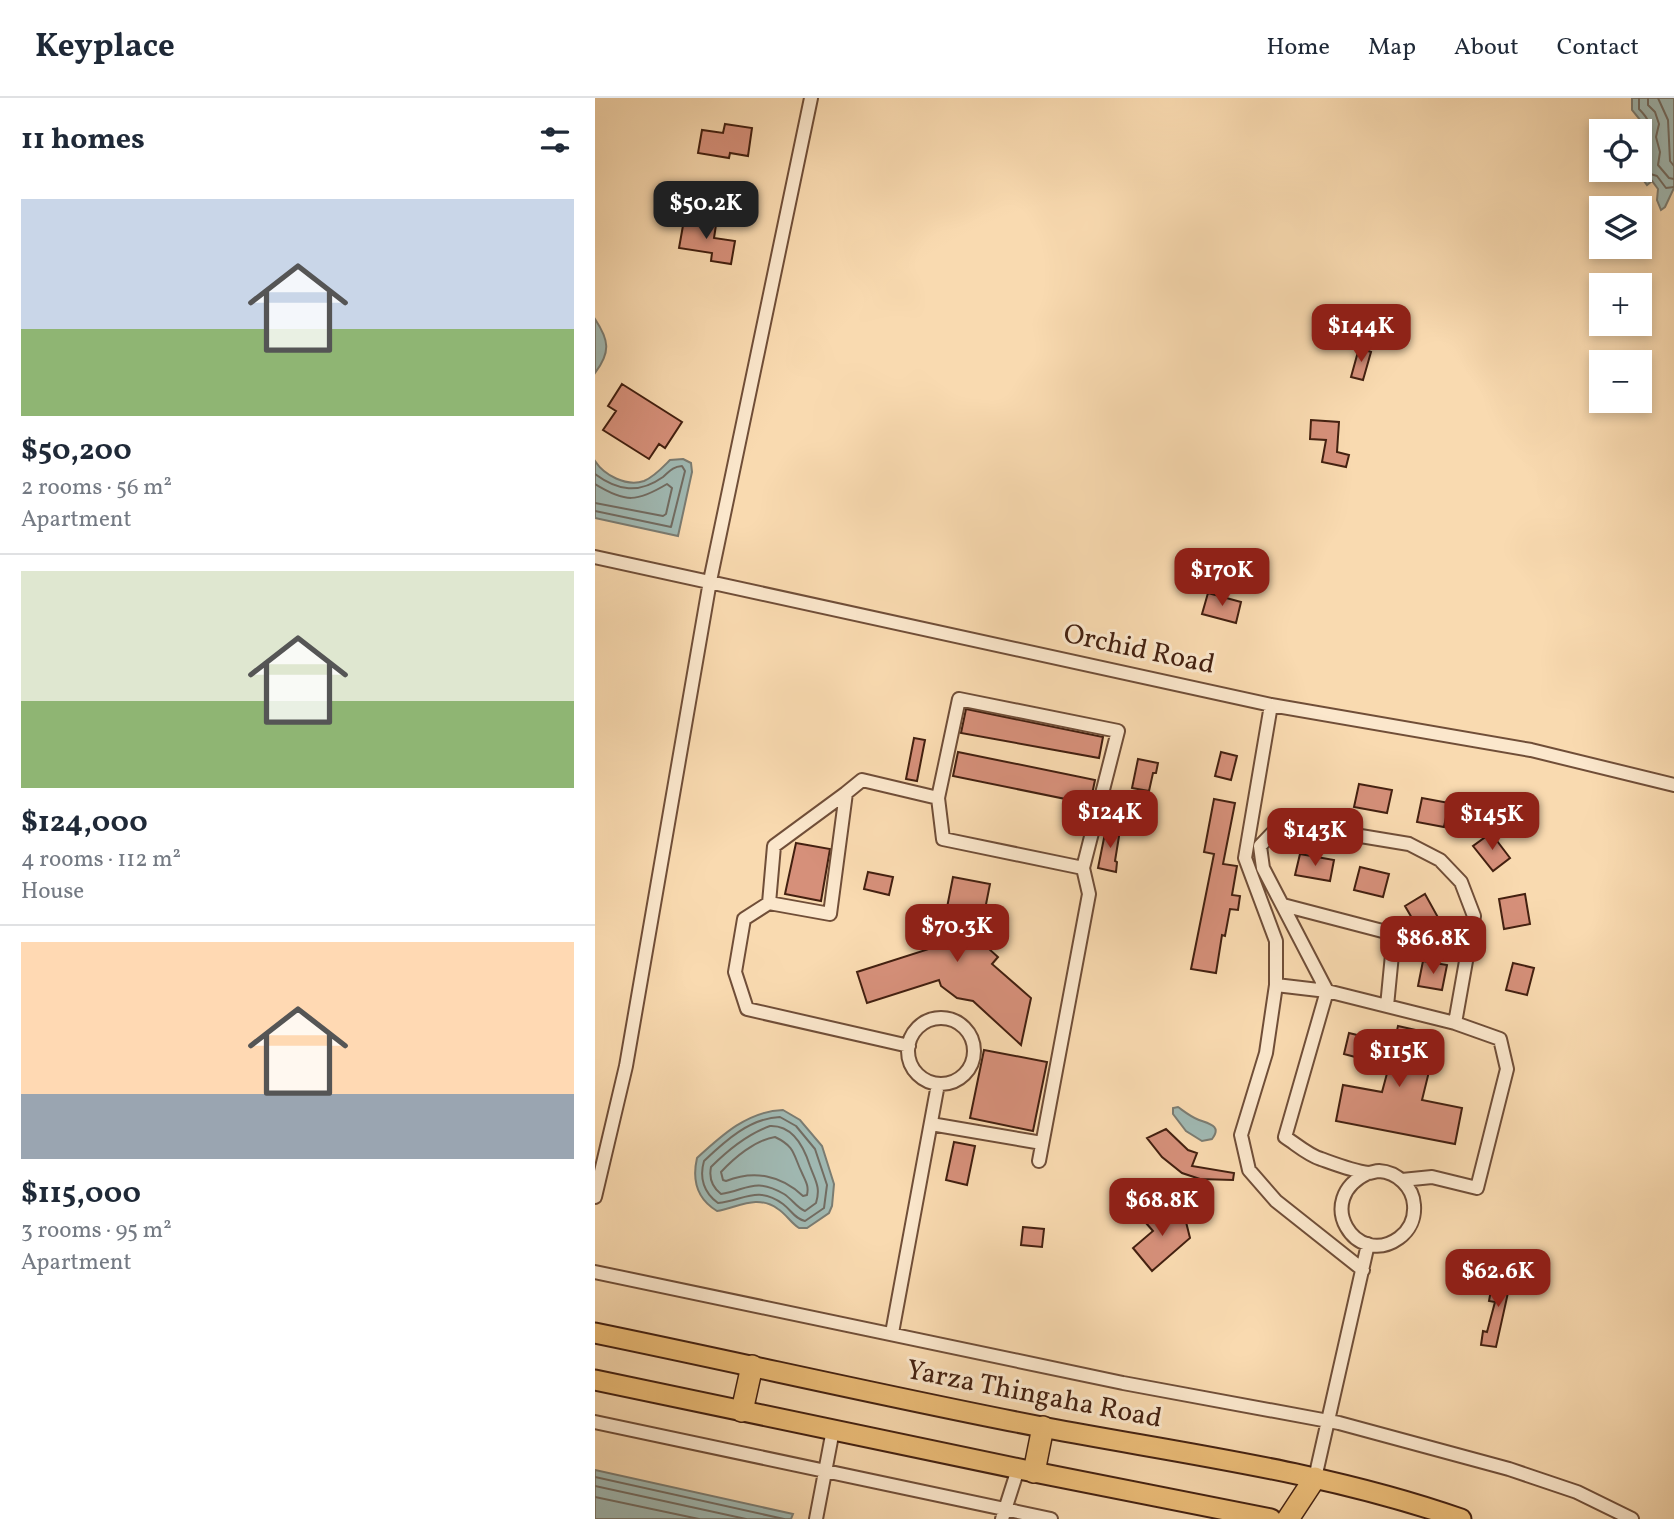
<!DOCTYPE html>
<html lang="en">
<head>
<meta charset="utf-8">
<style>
	:root { --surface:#fff; --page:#f6f6f7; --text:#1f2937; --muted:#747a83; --line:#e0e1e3; --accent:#8f2418 }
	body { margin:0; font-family:Vollkorn,serif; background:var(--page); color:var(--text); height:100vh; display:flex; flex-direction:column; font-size:26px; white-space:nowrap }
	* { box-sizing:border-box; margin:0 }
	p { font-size:23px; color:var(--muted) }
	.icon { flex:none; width:38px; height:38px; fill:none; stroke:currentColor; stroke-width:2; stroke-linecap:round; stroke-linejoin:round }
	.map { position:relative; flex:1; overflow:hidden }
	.panel { display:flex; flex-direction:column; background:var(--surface); width:595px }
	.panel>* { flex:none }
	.tools { position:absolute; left:994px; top:21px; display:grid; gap:14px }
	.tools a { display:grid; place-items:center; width:63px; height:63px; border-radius:0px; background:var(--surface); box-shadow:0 4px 10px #0003; font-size:35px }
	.price { position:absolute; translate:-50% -60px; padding:0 16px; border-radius:14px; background:var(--accent); color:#fff; font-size:23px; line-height:46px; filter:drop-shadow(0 2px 4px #0008) }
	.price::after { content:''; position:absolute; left:50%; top:42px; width:21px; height:16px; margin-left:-10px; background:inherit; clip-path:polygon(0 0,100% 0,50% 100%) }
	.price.on { background:#222; color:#fff }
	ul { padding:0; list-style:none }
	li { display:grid; align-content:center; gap:14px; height:371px; padding:0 21px }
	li+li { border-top:2px solid var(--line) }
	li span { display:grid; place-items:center; height:217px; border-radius:0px; color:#555 }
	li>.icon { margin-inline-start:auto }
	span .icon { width:126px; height:126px; fill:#fffc; stroke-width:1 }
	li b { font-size:30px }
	h2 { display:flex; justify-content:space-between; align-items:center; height:84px; padding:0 21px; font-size:30px }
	header { display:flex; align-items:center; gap:42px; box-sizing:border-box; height:98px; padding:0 35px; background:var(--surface); border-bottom:2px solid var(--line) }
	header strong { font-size:33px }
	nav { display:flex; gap:38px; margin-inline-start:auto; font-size:24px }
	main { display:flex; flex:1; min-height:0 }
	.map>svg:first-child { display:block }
	.water { fill:#a0b9b3; stroke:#7b7c72; stroke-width:2 }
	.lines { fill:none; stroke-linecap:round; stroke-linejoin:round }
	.shore { stroke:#726c62; stroke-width:2 }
	.building { fill:#d6907a; stroke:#432010; stroke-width:2 }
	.street-casing { stroke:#704e38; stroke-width:16 }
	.primary-casing { stroke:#432010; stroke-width:23 }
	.highway-casing { stroke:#432010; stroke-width:24 }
	.street { stroke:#fbe7cc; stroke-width:12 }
	.primary { stroke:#ecbd78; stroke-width:19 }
	.highway { stroke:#ecbd78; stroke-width:21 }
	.labels { text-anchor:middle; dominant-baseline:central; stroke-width:6; stroke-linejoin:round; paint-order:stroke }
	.street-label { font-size:28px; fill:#432010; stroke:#fbe7cc }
</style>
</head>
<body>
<header>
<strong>Keyplace</strong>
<nav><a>Home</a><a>Map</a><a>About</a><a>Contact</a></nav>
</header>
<main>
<section class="panel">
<h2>11 homes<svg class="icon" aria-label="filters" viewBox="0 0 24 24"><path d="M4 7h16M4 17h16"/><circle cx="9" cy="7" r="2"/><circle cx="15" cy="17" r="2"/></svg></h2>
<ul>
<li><span style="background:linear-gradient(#c9d6e8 60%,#8fb573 0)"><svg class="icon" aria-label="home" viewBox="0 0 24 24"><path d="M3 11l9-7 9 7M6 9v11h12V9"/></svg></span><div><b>$50,200</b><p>2 rooms · 56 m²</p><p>Apartment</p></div></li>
<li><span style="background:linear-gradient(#dfe7d0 60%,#8fb573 0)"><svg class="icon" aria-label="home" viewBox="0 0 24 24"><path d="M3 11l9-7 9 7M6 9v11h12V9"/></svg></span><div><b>$124,000</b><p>4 rooms · 112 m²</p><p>House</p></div></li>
<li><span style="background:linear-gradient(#ffd9b3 70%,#9aa5b1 0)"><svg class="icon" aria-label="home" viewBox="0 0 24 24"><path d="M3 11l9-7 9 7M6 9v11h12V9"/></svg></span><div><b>$115,000</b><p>3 rooms · 95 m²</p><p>Apartment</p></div></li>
</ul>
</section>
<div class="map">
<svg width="1079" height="1421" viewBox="0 0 1079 1421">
	<rect width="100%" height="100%" fill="#f9dab0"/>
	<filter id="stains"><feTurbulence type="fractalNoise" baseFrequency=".00286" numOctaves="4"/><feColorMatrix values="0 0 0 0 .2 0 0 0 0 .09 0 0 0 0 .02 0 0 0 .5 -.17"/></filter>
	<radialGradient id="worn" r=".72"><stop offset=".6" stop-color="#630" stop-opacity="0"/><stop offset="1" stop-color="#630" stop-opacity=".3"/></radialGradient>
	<path class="water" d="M1037,0H1079V90L1070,109L1066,112L1062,102L1063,91L1057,83L1052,87L1041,72H1045L1049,55L1048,49L1045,47V36L1048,29L1046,23L1037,12Z
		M0,221C14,242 16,254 0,275Z
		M88,361L96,365L97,374L83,438L0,420V363C9,377 31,389 49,383C59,379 68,369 75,362Z
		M583,1009C590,1014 596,1019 604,1022C615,1026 627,1028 617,1041L607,1043L591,1033L578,1016V1010Z
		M188,1012L205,1022L227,1048L239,1086L237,1108L234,1115L212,1130H204C196,1125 191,1116 183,1111C162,1096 144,1109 122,1113C102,1101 97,1082 102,1060C127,1037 153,1013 188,1012Z
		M0,1372L198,1416L196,1421H0Z"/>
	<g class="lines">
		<path class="shore" d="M1044,0V11C1054,21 1057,27 1050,40C1057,50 1059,60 1049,69V74L1062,78L1071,90L1079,89
			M1053,0V7L1060,14L1064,26L1061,39L1065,54L1063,67L1074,80L1079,81
			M1063,0L1073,22L1075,63L1079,68
			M0,376C23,393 44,396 68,379C75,373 77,369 87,368L90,373L76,429L0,413
			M0,386C31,405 42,404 72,386L77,390L71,416L68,418L0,405
			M185,1019L201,1028L220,1051L232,1087L229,1110L210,1123C200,1121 196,1112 188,1106C162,1087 148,1103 123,1105C109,1095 104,1080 109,1063C130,1043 155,1020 185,1019Z
			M175,1028C198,1027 209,1049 215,1068C220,1082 226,1089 221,1105L210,1113C202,1110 197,1101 189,1096C160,1079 152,1092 126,1096C117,1089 114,1079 116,1069C133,1052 153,1036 175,1028Z
			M180,1039C201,1049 198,1057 207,1075C211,1084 214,1088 212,1097L208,1098C186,1077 159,1072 131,1083L128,1082L126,1074C139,1060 160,1042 180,1039Z
			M0,1379L189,1421
			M0,1388L151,1421
			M0,1399L104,1421"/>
	</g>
	<path class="building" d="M130,26L157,30L153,58L135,55L134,60L103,55L107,32L128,35Z
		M89,122L121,127L119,140L140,143L136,166L116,163L117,155L84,150Z
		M764,250L776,254L768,282L756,279Z
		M27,286L87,324L70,350L64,346L54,361L8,332L21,313L13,308Z
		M716,322L744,324L742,354L754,357L751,369L727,364L731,342L715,341Z
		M613,495L646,504L641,525L607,516Z
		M371,611L508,639L504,660L366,635Z
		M319,640L330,642L322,683L311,681Z
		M363,654L500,682L495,706L358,678Z
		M626,654L642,658L636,682L620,678Z
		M543,661L563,665L561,675H558L554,693L537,690Z
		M764,686L797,692L792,715L759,709Z
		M827,700L854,705L849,729L822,724Z
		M619,701L640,705L628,766L642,768L637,797L645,798L643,812L635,811L630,838L627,837L621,875L596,871L619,756L609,754Z
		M511,730L525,732L520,763L522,764L521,774L503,770Z
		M896,735L915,760L898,773L878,748Z
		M201,745L235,751L226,803L190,796Z
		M705,756L739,762L735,783L700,777Z
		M765,769L794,776L788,799L759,792Z
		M273,774L298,779L294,797L269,791Z
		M358,779L395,786L384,842L403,859L397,866L436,900L426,947L378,903L362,900L346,888L344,882L272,905L262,874L334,851L347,835Z
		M830,796L845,823L825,834L810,808Z
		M930,796L935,826L909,831L904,801Z
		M828,863L852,867L847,892L823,888Z
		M918,865L939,870L932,897L911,892Z
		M803,928L843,937L827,1002L867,1010L860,1046L741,1023L748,987L787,994L794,968L749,956L754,935L799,946Z
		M389,952L452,964L438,1033L375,1020Z
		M571,1031L593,1052L602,1055L597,1068L639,1075L638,1082L605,1081L587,1075L567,1059L552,1040Z
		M359,1044L380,1048L372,1087L351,1082Z
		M553,1109L565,1121L589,1116L595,1140L557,1173L538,1150L558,1133L544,1117Z
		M428,1129L449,1131L447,1149L426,1147Z
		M906,1170L918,1172L901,1249L886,1247L888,1233L892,1234L900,1204L894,1203L896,1192L902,1193Z"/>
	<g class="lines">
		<g class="street-casing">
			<path id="street" d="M0,459L676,607L936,652L1079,687
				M676,607L650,760L681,843V887L732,893
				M343,700L348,741L488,770
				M174,805L179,748L251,695
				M688,807L799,836L792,908
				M681,887L671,955L646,1037L654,1072L681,1103L768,1172
				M732,893L668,770L665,748L687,725L814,746L845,762L866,784L879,818L860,925
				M313 953a33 33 0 1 1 66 0a33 33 0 1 1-66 0Z
				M314,948L152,911L140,874L149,821L174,805L235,816L251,695L267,682L343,700L364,601L523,633L488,770L494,796L444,1063
				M336,1026L447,1045
				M773,1075C717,1101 761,1171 804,1140C815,1132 820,1120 819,1107C818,1089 802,1074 784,1073C780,1073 777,1075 773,1075C758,1073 740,1066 726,1061C713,1057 701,1046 690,1039L732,893L860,925L905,941L912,971L882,1090L837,1079L807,1082
				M0,1099L31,968L115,483L216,0
				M0,1174L528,1285L744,1325L914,1371L982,1394L1037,1421
				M297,1235L343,986
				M0,1324L456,1421
				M720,1380L773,1146
				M221,1421L238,1332
				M407,1421L423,1371"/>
		</g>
		<g class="primary-casing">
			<path id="primary" d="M0,1235C151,1266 301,1301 452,1330C590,1356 732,1374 866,1421
				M0,1282L439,1374L676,1421"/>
		</g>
		<g class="highway-casing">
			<path id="highway" d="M147,1313L157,1268
				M439,1374L448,1329
				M693,1421L720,1380"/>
		</g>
		<use href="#street" class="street"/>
		<use href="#primary" class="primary"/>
		<use href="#highway" class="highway"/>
	</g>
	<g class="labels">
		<g class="street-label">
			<text transform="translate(544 552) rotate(12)">Orchid Road</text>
			<text transform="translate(439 1297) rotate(11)">Yarza Thingaha Road</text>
		</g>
	</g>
	<rect width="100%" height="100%" filter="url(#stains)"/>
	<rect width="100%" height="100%" fill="url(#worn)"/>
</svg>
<div class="tools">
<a><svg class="icon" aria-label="locate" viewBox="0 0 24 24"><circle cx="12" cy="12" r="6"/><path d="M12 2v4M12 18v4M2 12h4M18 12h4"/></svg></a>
<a><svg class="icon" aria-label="layers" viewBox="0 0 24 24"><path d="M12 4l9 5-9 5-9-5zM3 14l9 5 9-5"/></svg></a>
<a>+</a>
<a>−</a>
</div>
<b class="price on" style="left:111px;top:143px">$50.2K</b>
<b class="price" style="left:766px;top:266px">$144K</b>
<b class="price" style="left:627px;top:510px">$170K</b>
<b class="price" style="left:515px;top:752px">$124K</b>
<b class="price" style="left:897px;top:754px">$145K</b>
<b class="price" style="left:720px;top:770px">$143K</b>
<b class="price" style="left:362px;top:866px">$70.3K</b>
<b class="price" style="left:838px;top:878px">$86.8K</b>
<b class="price" style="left:804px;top:991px">$115K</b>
<b class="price" style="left:567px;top:1140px">$68.8K</b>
<b class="price" style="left:903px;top:1211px">$62.6K</b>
</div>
</main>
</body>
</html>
